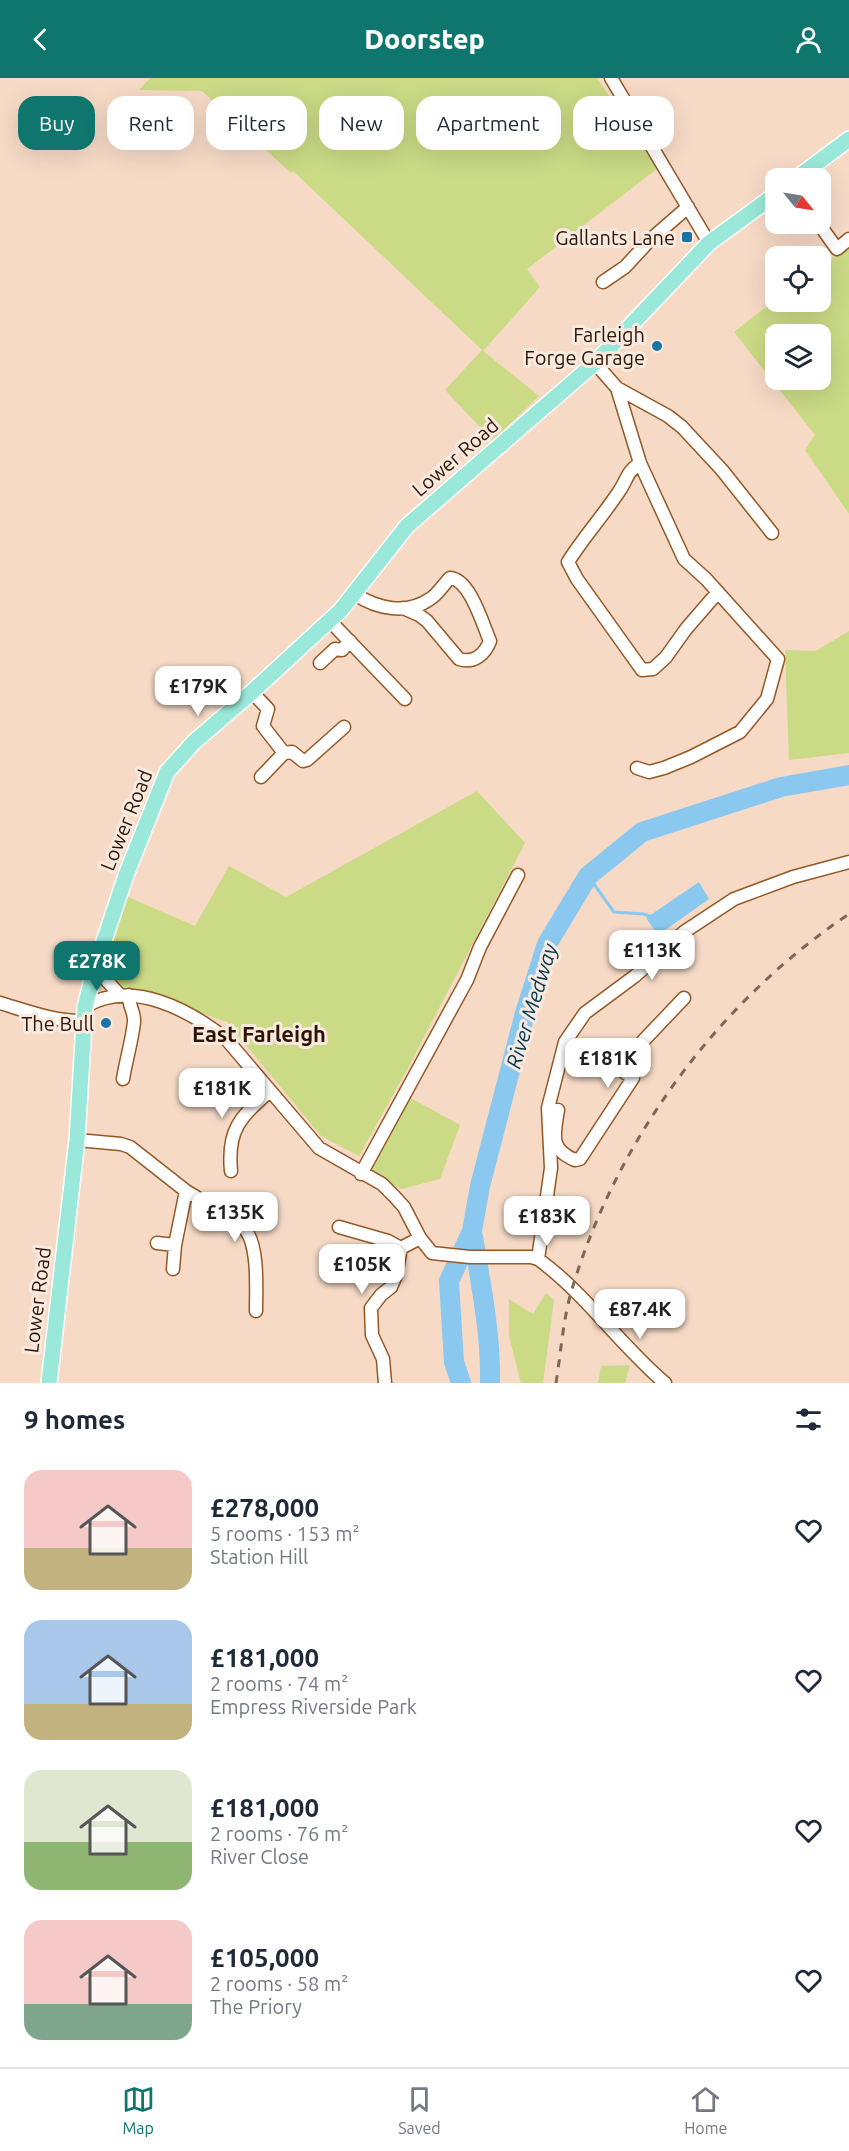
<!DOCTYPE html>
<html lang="en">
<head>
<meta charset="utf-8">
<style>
	:root { --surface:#fff; --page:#f6f6f7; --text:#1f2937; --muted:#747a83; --line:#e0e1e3; --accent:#0f766e }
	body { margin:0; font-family:Ubuntu,sans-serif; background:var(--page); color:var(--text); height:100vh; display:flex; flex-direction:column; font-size:22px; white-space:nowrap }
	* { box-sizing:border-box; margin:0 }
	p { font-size:20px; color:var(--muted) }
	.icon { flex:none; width:33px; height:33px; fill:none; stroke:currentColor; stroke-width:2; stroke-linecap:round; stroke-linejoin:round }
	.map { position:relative; height:1305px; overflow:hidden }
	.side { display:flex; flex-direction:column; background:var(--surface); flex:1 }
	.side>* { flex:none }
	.top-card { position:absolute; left:18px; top:18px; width:813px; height:54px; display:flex; gap:12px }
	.needle { width:39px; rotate:120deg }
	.controls { position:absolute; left:765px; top:90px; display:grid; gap:12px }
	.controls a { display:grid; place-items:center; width:66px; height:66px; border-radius:12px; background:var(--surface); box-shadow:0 6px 24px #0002; font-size:30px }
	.price { position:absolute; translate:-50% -51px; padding:0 14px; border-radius:12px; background:#fff; color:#222; font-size:20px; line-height:39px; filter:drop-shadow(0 2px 3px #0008) }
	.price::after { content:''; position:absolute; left:50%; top:36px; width:18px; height:14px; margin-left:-9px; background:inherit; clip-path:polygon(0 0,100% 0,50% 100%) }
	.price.on { background:var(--accent); color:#fff }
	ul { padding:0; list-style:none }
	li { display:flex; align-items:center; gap:18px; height:150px; padding:0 24px }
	li span { display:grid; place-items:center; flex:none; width:168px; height:120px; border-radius:18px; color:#555 }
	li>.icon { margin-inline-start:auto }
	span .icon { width:72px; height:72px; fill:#fffc; stroke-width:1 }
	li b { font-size:26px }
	h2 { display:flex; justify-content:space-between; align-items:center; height:72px; padding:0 24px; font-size:26px }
	.pill { padding:0 21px; border-radius:18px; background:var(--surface); box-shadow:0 6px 24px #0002; font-size:21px; line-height:54px }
	.pill.on { background:var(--accent); color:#fff }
	header { display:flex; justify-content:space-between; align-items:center; height:78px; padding:0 24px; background:var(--accent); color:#fff; font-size:27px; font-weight:800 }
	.tab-bar { display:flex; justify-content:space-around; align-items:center; height:84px; border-top:2px solid var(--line); background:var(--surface); font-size:16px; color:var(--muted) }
	.tab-bar a { display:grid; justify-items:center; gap:3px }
	.tab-bar .on { color:var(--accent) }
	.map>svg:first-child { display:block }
	.green { fill:#cada85; fill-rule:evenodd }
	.water { fill:#8bc8f0 }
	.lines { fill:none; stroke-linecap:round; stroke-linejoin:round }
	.stream { stroke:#8bc8f0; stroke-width:3 }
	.river { stroke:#8bc8f0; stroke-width:20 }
	.minor-casing { stroke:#945825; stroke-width:15 }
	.major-casing { stroke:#fff; stroke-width:18 }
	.minor { stroke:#fff; stroke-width:12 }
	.major { stroke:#9ae8d9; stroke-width:15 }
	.rail { stroke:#816753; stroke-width:3; stroke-dasharray:8 8; stroke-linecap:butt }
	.poi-dot { fill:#1b75a4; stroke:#f8eae0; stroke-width:2 }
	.labels { text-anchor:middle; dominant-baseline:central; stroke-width:6; stroke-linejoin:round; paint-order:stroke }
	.poi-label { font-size:20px; fill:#2e1502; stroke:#f8eae0; text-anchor:end }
	.street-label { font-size:20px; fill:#2e1502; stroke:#f8eae0 }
	.water-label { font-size:21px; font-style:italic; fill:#043852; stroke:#f8eae0 }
	.quarter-label { font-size:22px; font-weight:bold; fill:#2e1502; stroke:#f8eae0 }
</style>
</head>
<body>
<header><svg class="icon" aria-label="back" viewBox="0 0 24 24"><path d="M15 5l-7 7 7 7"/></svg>Doorstep<svg class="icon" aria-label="person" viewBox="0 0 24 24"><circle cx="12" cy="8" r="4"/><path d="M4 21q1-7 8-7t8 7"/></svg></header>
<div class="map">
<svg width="849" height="1305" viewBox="0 0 849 1305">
	<rect width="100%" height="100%" fill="#f6dac6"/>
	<path class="green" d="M150,0H597L658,90L527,191L540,209L483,273L539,318L493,363L445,312L482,272L293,93L291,95L202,13L139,12Z
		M849,168V436L805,372L815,357L734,254L775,222L820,224L821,188ZM776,256H820V302H776Z
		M849,553V675L789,682L785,572L816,573Z
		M477,713L525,765L408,990L359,1078L321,1058L227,944L112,905L109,894L106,893V885L128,819L195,848L229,788L286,819Z
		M407,1018L460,1047L440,1101L401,1111L368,1092Z
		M546,1215L554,1222L543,1305H521L509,1258V1221L533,1236Z
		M630,1287L625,1305H598L601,1288Z"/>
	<path class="water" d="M699,804L709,821L658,857L646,840Z"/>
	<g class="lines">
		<path class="stream" d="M588,798L614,834L643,836L653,839"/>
		<path class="river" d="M473,1159C481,1207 491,1256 490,1305
			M461,1305L454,1284L449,1203L472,1153L480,1108L525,935L547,866L588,798L642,754L781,709L849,697"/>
		<g class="minor-casing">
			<path id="minor" d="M611,0L709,165
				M819,146L837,171L849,161
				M603,204L625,189L650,162L688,129
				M595,285L617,310L668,338L682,349L722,392L772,455
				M617,310L640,385L684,481L706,501L778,581L767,621L740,654L691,679L664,690L649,694L637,690
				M640,385C626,394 627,403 618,415C602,439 583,460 568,484L577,501L642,592L653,591L666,579L686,551L718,514
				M355,516C377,531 407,537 430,521C438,516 443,507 450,500C470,501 483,547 490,563C485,576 474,586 459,581L427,543L419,537L403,530
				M330,543L405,621
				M320,585L335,571L342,572L350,563
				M252,614L268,631L263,648L284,675L261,699
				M284,675L292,674L303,683L307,682L344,649
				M95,890L120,917
				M0,925C27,933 56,944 84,943
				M85,929C131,900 190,932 227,962L319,1070L382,1106L394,1118L404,1129L420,1160L432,1175L470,1179H531L538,1181C586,1216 620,1267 665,1305
				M123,1001C126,982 132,963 134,944C135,934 128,927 129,917
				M548,1030L558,1032C554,1057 549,1071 575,1082L580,1081L633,1000L621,992L644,962L684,920
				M77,1062L121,1066L130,1069L186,1113L175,1167L173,1191
				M231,1093C227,1052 240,1039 270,1013
				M361,1096L467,902L480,869L518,797
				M186,1113C199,1121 236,1141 245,1151C259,1168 256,1212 256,1233
				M339,1149L388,1163L401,1170
				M157,1165L175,1167
				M538,1181L551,1090L548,1030L565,964L585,935L635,898L684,854L734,821L793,799L849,784
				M385,1305L383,1281L372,1257L371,1230L381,1217L391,1209L396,1197L401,1170L420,1160"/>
		</g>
		<g class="major-casing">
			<path id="major" d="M797,100L849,61
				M49,1305L77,1062L85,929L95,890L126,797L167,694L194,664L252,614L341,532L407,448L595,285L709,165L776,116"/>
		</g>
		<use href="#minor" class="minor"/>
		<use href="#major" class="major"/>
		<path class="rail" d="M556,1305C561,1274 563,1241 572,1211C617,1061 719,923 849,836"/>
	</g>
	<g class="poi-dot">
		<rect x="681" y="153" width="12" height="12" rx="3"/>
		<circle cx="657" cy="268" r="6"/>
		<circle cx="106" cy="945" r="6"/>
	</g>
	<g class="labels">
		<g class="poi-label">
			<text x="675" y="159">Gallants Lane</text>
			<text x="645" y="256">Farleigh<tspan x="645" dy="23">Forge Garage</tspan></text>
			<text x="94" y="945">The Bull</text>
		</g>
		<g class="street-label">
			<text transform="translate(455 379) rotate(-41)">Lower Road</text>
			<text transform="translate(126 742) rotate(-68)">Lower Road</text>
			<text transform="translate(37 1222) rotate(-83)">Lower Road</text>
		</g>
		<g class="water-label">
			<text transform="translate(531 928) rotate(-73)">River Medway</text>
		</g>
		<g class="quarter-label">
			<text x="259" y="955">East Farleigh</text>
		</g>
	</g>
</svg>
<div class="controls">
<a><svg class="needle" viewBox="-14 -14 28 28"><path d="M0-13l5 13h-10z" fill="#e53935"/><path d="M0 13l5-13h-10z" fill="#747a83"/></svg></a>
<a><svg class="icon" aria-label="locate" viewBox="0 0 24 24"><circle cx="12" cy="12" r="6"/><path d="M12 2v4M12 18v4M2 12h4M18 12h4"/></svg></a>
<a><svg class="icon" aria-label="layers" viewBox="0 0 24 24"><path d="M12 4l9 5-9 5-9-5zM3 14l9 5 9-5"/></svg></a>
</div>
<b class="price" style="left:198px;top:639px">£179K</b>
<b class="price" style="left:652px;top:903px">£113K</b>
<b class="price on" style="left:97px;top:914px">£278K</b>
<b class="price" style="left:608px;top:1011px">£181K</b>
<b class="price" style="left:222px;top:1041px">£181K</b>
<b class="price" style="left:235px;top:1165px">£135K</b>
<b class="price" style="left:547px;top:1169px">£183K</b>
<b class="price" style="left:362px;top:1217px">£105K</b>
<b class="price" style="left:640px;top:1262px">£87.4K</b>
<div class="top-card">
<a class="pill on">Buy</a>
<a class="pill">Rent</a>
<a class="pill">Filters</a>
<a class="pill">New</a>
<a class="pill">Apartment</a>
<a class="pill">House</a>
</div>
</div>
<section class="side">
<h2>9 homes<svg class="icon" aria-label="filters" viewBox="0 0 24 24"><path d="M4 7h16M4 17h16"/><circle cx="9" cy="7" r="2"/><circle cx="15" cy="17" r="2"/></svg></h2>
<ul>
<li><span style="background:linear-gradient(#f6c9c9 65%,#c2b280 0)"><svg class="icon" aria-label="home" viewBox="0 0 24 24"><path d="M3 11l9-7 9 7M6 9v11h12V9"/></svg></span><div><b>£278,000</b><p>5 rooms · 153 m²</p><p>Station Hill</p></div><svg class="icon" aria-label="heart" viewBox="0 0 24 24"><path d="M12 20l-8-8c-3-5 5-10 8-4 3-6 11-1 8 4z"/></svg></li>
<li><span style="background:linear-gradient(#a9c7e8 70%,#c2b280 0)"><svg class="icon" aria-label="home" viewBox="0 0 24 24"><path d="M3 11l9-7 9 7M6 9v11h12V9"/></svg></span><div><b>£181,000</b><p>2 rooms · 74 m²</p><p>Empress Riverside Park</p></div><svg class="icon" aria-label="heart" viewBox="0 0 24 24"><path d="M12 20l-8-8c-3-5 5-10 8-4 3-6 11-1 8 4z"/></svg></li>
<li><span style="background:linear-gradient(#dfe7d0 60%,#8fb573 0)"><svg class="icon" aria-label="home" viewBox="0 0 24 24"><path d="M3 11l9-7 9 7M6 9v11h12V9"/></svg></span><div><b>£181,000</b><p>2 rooms · 76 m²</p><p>River Close</p></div><svg class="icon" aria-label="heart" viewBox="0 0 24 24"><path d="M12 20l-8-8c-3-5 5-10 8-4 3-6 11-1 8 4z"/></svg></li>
<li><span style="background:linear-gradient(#f6c9c9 70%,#7fa58c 0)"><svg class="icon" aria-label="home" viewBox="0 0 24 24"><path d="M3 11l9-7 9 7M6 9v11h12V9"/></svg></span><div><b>£105,000</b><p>2 rooms · 58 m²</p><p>The Priory</p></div><svg class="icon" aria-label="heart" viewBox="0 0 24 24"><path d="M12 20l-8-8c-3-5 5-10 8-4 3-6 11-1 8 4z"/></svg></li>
</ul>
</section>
<nav class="tab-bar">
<a class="on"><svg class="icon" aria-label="map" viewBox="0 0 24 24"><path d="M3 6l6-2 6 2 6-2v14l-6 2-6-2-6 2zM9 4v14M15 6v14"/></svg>Map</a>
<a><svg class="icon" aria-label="saved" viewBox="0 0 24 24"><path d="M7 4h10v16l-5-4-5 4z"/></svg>Saved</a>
<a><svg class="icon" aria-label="home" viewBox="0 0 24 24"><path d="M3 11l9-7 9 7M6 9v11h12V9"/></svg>Home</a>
</nav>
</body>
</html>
